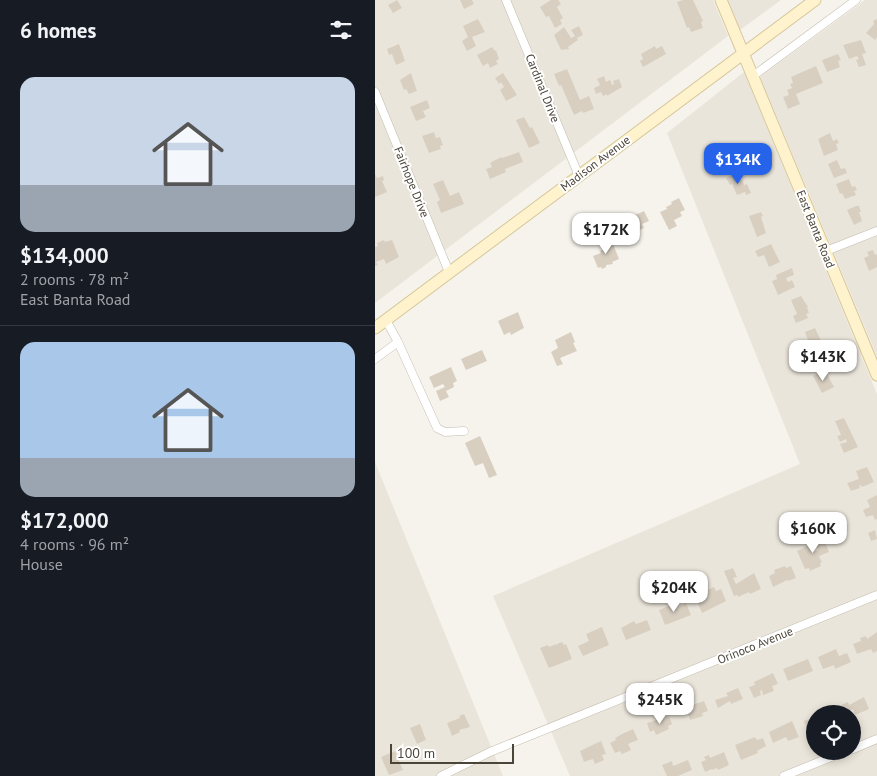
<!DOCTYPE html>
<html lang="en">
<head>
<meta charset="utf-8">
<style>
	:root { --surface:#171b24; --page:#20242c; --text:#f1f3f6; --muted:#9ea1a6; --line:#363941; --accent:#2563eb }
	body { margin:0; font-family:"PT Sans",sans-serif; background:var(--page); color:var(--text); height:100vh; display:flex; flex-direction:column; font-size:19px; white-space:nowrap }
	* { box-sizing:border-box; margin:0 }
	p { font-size:16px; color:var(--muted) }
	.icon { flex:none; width:28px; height:28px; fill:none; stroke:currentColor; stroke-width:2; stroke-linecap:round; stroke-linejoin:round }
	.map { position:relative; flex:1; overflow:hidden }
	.details { display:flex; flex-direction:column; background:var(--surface); width:375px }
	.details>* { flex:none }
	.tools { position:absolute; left:431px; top:705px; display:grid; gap:10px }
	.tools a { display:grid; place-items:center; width:55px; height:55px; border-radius:50%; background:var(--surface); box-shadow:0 2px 8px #0003; font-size:25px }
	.scale { position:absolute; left:15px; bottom:12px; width:124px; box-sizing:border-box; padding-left:5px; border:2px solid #4b4439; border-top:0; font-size:14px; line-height:18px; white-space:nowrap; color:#4b4439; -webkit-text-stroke:4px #fff; paint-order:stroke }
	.price { position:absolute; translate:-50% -42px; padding:0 11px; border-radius:10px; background:#fff; color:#222; font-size:16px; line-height:32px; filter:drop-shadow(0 1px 2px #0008) }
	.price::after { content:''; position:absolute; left:50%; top:30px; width:15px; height:11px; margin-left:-8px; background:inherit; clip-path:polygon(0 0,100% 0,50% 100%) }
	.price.selected { background:var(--accent); color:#fff }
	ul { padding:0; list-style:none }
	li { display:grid; align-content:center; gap:10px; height:265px; padding:0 20px }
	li+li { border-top:1px solid var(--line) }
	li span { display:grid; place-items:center; height:155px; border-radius:15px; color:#555 }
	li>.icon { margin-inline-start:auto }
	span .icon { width:90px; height:90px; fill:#fffc; stroke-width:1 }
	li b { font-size:21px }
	h2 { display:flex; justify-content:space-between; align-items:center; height:60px; padding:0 20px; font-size:21px }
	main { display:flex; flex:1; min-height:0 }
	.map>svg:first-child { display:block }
	.residential { fill:#eae5da; fill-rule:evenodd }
	.building { fill:#d8cfc1 }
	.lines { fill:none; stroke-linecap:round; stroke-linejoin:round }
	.street-casing { stroke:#c2bbae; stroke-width:9 }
	.secondary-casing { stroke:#d6c79b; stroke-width:13 }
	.street { stroke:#fff; stroke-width:8 }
	.secondary { stroke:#fff3cd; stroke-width:11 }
	.labels { text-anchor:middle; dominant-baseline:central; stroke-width:4; stroke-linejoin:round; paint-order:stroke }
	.street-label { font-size:12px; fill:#4b4439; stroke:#fff }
</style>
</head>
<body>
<main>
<section class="details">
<h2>6 homes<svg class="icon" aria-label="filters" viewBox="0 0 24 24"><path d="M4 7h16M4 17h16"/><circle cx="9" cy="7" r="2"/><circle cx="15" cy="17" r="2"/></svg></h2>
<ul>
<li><span style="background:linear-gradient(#c9d6e8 70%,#9aa5b1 0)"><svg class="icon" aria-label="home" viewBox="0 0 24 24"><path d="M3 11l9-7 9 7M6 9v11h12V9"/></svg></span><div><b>$134,000</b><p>2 rooms · 78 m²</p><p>East Banta Road</p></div></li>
<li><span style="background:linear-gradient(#a9c7e8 75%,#9aa5b1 0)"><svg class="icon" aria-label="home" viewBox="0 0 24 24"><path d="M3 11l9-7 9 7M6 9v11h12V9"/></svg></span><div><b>$172,000</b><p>4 rooms · 96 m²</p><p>House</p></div></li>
</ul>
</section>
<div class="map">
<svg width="502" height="776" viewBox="0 0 502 776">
	<rect width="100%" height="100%" fill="#f6f3ec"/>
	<path class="residential" d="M0,0H338L353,36L0,303Z
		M353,0H406L365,30Z
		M490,0H502V356L385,77Z
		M369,72L502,394V776H195L118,596L425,464L292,133ZM440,714H478V751H440Z
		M0,462L128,776H0Z"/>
	<path class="building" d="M22,0L27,8L18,13L13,5Z
		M85,0H97L99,4L89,9Z
		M176,0H183L186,4L182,7L188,18L185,20L187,24L180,28L174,16L171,17L165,7Z
		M308,0H318L328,21L326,22L328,28L316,32L314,27L312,28L302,2Z
		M103,19L110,32L97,37L101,46L92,51L87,41L93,37L88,26Z
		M502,19V37L500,40L491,33L499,24L498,21Z
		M204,26L208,35L202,38L203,40L193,47L194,49L186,50L179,35L189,27L196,38L200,36L196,30Z
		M486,40L491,53L487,54L491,65L484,67L481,60L484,59L482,56L474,59L468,45Z
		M24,44L30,61L21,65L17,54L14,55L12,49Z
		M280,46L281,49L287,46L291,54L268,67L265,61L268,59L266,54Z
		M117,47L120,51L121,50L124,59L121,61L123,64L115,68L113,63L108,66L102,55Z
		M463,54L466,60L463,61L465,67L452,72L447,60Z
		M441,66L448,83L421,94L425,104L413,109L408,97L414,95L412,90L417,88L415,84L418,83L416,77Z
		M192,69L205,100L214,96L219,109L208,113L207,111L199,115L186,85L184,86L179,74Z
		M36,73L42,91L34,94L31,89L29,90L25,80Z
		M128,73L142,95L131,101L125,90L129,87L126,82L124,84L120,78Z
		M229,76L231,82L235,80L237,85L239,84L238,81L244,79L247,87L232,96V94L228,96L226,92L221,94L219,88L225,85L222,79Z
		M52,100L55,108L48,111L51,117L41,121L35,107Z
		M149,117L155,128L157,127L165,143L154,148L141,120Z
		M59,132L61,138L65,137L68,145L65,146L66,149L54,153L47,136Z
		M455,133L458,141L462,139L464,143L461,144L463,150L449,156L443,139Z
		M144,152L148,162L130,169L131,172L115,179L111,169L117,167L115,163L126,157L127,158Z
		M462,160L466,169L470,168L472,173L459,178L453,164Z
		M361,173L364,181L367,180L369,185L372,184L376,193L371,195L370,192L362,195L357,184L355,185L351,178Z
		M0,174L2,178L8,176L9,180L7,181L12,192L0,197Z
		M474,179L477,187L480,186L482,190L479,191L481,195L470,199L467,193L465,194L461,184Z
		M68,180L75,196L84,192L89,204L66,213L62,202L65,200L58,184Z
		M304,198L310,210L305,212L307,216L299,220L302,226L294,230L285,212L292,209L291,207L297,204L296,202Z
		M481,206H484L486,212H484L487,221L479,225L472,210Z
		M269,211L274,221L267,224L269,228L258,233L256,230L249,233L241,218L251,213L252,217L257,214L258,216Z
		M386,212L388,216L386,217L391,233L382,237L374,216Z
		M236,239L244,259L237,262L238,264L231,265V267L227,269L226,267L223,268L218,256L226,253L225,251L230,249L228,243Z
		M9,240L10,242L17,240L24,257L11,264L9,259L1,262L3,265L0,266V247L3,246L2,243Z
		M396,244L405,262L394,267L389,255L383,257L380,251Z
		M498,250L500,255L502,254V267L494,271L489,258L494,256L492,252Z
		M417,268L419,275L411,278L413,282L417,280L420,287L403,295L397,281L402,279L401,275Z
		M426,296L433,307L432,308L434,313L431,314L433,318L421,323L418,316L422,314L416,300Z
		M143,312L149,328L136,335L135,332L129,335L123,321Z
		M440,328L447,343L436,348L430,332Z
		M196,332L200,342L198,343L202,351L185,358L188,364L182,366L176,352L183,348L180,340Z
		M107,350L112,361L91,370L86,359Z
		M76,367L82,381L78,383L79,387L71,391L74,397L65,401L61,391L70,387L68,384L59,388L54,377Z
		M450,370L459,387L447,393L438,376Z
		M469,418L483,447L469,453L465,444L472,442L471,439L465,442L462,436L466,435L460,421Z
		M105,436L122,475L114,478L108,463L100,466L90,443Z
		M492,467L499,482L487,487L486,485L484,486L485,488L476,491L472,483L484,479L481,471Z
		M502,495V519L500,520L498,515L491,517L488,510L495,507L492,500Z
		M500,530L502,539L496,541L493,533Z
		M447,534L454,552L444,556L447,562L445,563L446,566L435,571L434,568L430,569L422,551L434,545L437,552L443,550L437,538Z
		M410,566L411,568L416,566L421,578L413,581L412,580L398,587L394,576L400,573L399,570Z
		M358,568L362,577L358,578L361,584L379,573L386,589L375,594L374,592L363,597V595L359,596L349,571Z
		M339,587L341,591L346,589L351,601L327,613L321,599L327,596L326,593Z
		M311,603L316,615L290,625L284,610L296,605L298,608Z
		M272,620L276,630L251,640L246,628L259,621L261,624Z
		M227,627L234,645L208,656L203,646L214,641L211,634Z
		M502,632V651L498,653L496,649L482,654L478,644L486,641L485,638L491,636L492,639Z
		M187,642L189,645L191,644L197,659L174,668L165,648L173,645L174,647L181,644L182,646V644Z
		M461,649L464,656L472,653L476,662L460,669L459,665L448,669L443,657Z
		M433,659L438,671L413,681L408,669Z
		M398,673L403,684L397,686L399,691L388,695L387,690L385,691L386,695L379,698L374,687L380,685L379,682Z
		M363,688L368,699L356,704L355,701L343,708L340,700L353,696L351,693Z
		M489,697L494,709L480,715L478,709L467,714L464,706L473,702L474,705Z
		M329,701L333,711L327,713L328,716L315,720L312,711L315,710L314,706Z
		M89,714L95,727L84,730L85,732L77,736L72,723L85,718L84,716Z
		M294,716L297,724L293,726L294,729L281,735L279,730L275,732L272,723Z
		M440,717V731L434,733L429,721Z
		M417,721L424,737L413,741L411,737L398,743L394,732Z
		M45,724L51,740L42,744L35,728Z
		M258,729L263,740L253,744L256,750L247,754L245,751L240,753L235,743L241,740L240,738L247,734Z
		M380,737L382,740L388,738L391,746L382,751L383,753L366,760L360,745Z
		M226,741L231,754L227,755L229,760L220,764L218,759L209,762L205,751Z
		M20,751L28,770L14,775L6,757Z
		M349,752L354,765L343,770L342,768L337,770V769L330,772L326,762L331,760L329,757L334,755L335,758Z
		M313,760L317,770L303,776H292L287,765L297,761L298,766Z"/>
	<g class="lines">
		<g class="street-casing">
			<path id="street" d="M131,0L204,176
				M378,76L481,0
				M0,92L74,272
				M451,251L502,231
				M11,320L23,342L62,428L70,432L89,431
				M0,359L23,342
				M478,749L502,739
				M66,776L115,752L502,595
				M409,776L471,751"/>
		</g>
		<g class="secondary-casing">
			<path id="secondary" d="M346,0L502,375
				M0,328L440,0"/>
		</g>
		<use href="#street" class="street"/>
		<use href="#secondary" class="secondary"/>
	</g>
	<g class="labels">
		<g class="street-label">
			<text transform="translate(168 88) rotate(68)">Cardinal Drive</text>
			<text transform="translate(220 163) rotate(-37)">Madison Avenue</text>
			<text transform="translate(37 182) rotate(68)">Fairhope Drive</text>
			<text transform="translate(441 229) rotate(68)">East Banta Road</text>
			<text transform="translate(380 645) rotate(-22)">Orinoco Avenue</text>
		</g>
	</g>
</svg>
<div class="tools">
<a><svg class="icon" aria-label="locate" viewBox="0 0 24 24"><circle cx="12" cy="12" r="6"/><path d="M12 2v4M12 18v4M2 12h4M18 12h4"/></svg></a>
</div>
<div class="scale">100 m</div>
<b class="price selected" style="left:363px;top:185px">$134K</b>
<b class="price" style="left:231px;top:255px">$172K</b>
<b class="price" style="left:448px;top:382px">$143K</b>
<b class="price" style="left:438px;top:554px">$160K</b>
<b class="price" style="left:299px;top:613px">$204K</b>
<b class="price" style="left:285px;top:725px">$245K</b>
</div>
</main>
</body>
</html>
